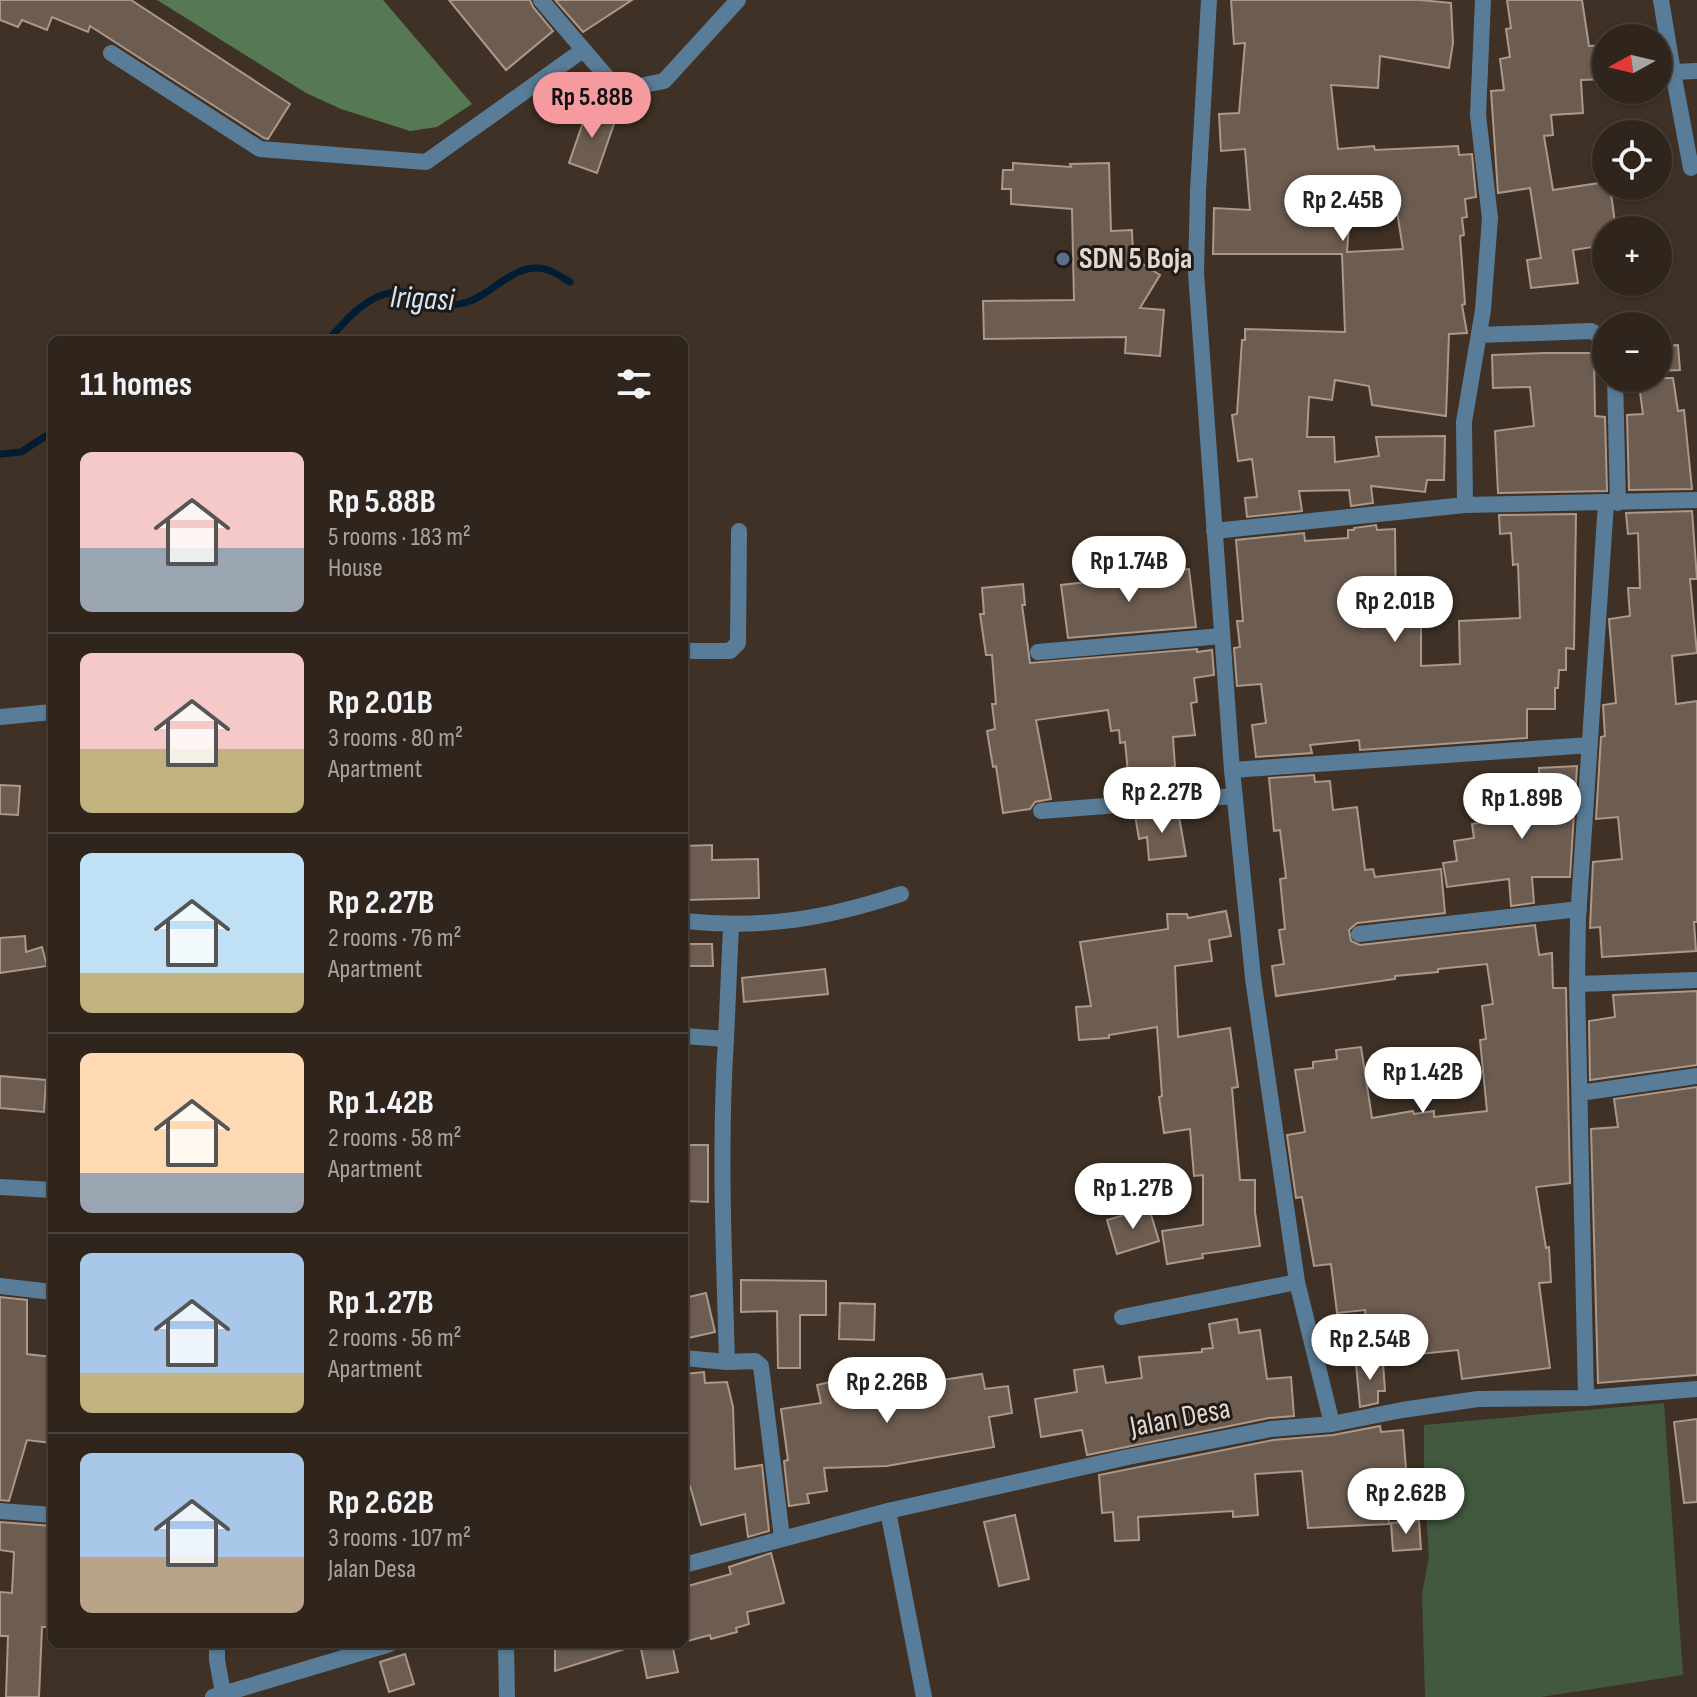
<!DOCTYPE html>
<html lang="en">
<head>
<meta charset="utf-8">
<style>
	:root { --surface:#2f251c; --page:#372d25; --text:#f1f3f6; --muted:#a7a5a3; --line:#4a423b; --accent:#f59b9f }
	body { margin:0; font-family:"Sofia Sans Condensed",sans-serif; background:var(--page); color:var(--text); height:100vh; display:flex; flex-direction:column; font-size:30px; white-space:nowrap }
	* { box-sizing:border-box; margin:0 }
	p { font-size:26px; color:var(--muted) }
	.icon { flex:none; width:44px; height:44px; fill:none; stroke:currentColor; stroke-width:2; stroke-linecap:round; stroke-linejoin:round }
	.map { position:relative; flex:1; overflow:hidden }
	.side { position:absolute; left:48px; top:336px; width:640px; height:1312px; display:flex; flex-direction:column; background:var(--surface); border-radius:12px; box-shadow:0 2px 6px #0004,0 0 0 2px var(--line) }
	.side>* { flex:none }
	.needle { width:52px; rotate:262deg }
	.controls { position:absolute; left:1592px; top:24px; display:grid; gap:16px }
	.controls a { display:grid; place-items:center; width:80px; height:80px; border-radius:50%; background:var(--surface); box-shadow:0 2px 6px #0004,0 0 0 2px var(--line); font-size:40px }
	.price { position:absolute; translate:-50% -68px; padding:0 18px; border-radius:28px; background:#fff; color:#222; font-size:26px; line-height:52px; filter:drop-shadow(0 2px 4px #0008) }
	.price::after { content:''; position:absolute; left:50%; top:48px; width:24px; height:18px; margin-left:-12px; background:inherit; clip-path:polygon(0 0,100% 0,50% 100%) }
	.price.active { background:var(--accent); color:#111 }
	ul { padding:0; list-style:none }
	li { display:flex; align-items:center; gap:24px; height:200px; padding:0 32px }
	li+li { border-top:2px solid var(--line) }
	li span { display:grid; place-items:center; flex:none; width:224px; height:160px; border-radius:12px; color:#555 }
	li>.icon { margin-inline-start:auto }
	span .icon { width:96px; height:96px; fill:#fffc; stroke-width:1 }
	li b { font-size:34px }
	h2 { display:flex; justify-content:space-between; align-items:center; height:96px; padding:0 32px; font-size:34px }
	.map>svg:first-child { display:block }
	.green { fill:#42593f }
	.forest { fill:#567852 }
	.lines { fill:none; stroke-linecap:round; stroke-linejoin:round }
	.stream { stroke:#011d34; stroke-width:7 }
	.building { fill:#6d5c50; stroke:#aa988b; stroke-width:2; fill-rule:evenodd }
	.minor { stroke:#597d98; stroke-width:16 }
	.tertiary { stroke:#597d98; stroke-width:16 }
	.service-dot { fill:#5c6f8a; stroke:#211a15; stroke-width:3 }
	.labels { text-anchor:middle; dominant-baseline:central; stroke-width:6; stroke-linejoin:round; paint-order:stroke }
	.poi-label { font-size:30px; font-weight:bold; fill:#e2d9d2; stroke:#211a15; text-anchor:start }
	.street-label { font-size:30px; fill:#e2d9d2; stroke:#211a15 }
	.water-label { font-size:32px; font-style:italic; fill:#d0e8fe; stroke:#211a15 }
</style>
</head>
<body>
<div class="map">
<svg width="1697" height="1697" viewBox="0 0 1697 1697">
	<rect width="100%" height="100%" fill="#3f3125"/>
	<path class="green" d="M1664,1403L1683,1675L1541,1697H1425L1422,1594L1429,1556L1424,1488V1425Z"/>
	<path class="forest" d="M157,0H383L472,104L437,127L410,131L341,109L306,93Z"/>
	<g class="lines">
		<path class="stream" d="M328,340C354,311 379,281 422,296C438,302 446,308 464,303C493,296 515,259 548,270C555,272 563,278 570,282
			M0,454L21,452L52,432"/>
	</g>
	<path class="building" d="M0,0H131L290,104L268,139L264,138L90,26L88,32L52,17L47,30L22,20L18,27L0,20Z
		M449,0H530L533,7L553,31L506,70Z
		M555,0H632L583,32Z
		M1231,0H1420L1451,3L1453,43L1449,68L1380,56L1378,88L1331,85L1338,149L1374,146L1375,150L1458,146L1459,155L1472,154L1476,197L1465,199L1467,217L1462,218L1464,235L1460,236L1465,304L1462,305L1467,333L1449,334L1446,416L1372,405L1369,386L1335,380L1332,400L1309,397L1307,437H1334L1335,462L1379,456L1376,437L1445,436L1444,480H1427L1425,492L1371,486L1373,503L1351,506L1349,490L1299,491L1302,511L1247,517L1245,498L1257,497L1252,459L1238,461L1232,415L1237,414L1242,340H1245V329L1345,332L1342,254H1213L1214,208L1250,210L1245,149L1221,151L1219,114L1239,113L1245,43L1234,44ZM1392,181L1403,249L1347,252L1352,187Z
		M1507,0H1582L1589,46L1606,45V79L1581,80L1583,113L1551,115L1553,135L1544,136L1553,190L1606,182V186H1610L1616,230H1606V245L1573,250L1578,283L1531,288L1527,260L1541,258L1530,188L1498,193L1491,91L1504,90L1500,59L1510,57L1506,29L1511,28Z
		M588,108L616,118L597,173L569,163Z
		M1013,163L1071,167L1070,164L1109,163L1111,231L1132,230L1133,258L1160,275L1140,308L1164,310L1160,356L1125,353L1126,337L984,339L983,301L1074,300L1072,209L1011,204V189H1002L1003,170H1013Z
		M1678,345L1680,370L1658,371V346Z
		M1545,353H1594L1595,416L1605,417L1607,491L1498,493L1495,431L1534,426L1530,387L1493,388L1492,355Z
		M1638,378H1673L1678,411L1684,410L1692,489L1629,490L1627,415L1643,414Z
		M1692,511L1697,579H1690L1697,653L1672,656L1676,704L1697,701V922H1694L1696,951L1602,957L1600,927L1590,928L1593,862L1622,859L1618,817L1596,819L1601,737L1605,736L1603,705L1616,703L1609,619L1630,616L1628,588H1640L1638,533L1628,534L1626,513Z
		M1576,514L1574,649L1566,648V670H1559L1558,688H1555V709H1527V738L1360,750L1359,740L1310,745L1312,753L1256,757L1252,725L1266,723L1261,684L1237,686L1234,648L1240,647L1237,621H1243L1236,540L1304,533L1305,541L1348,538V530H1354V528L1376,525L1377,530L1395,529L1396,618H1421V666L1460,664L1459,621L1520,618L1518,564L1513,565L1511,533L1500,534L1499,515Z
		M1189,569L1196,627L1068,638L1061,585L1096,581L1095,575Z
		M1023,584L1025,605H1022L1030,663L1197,649V652L1212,650L1214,675L1194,678L1197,702L1191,703L1195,735L1173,737L1175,767H1172L1175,790L1130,793L1125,742L1120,743L1119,730L1111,731L1108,710L1036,720L1051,799L1035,802L1030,809L1003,813L996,766L993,767L987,731L995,729L992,704H996L992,655H986L980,614H984L982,588Z
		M1577,766L1570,877H1532L1534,903L1511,906L1509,879L1447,887L1443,863L1457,861L1454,841L1474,838L1472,824L1496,820L1495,813L1531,808L1530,793L1540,792L1539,768Z
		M1314,775L1315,782L1330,781L1333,810L1357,807L1365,870L1373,869L1375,877L1441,869L1445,913L1357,923L1349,930L1351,941L1360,945L1535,925L1539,955L1552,953L1553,988H1566L1570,1183L1536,1187L1546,1248L1549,1247L1551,1282L1539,1283L1550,1368L1462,1379L1458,1350L1370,1359L1365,1310L1337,1313L1331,1264L1314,1266L1302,1197L1296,1198L1287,1135L1305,1132L1295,1070L1313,1068V1062L1337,1059L1336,1050L1361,1047L1372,1118L1413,1111L1414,1114L1434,1111V1117L1487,1111L1480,1040L1486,1039L1482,1006L1493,1004L1487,964L1438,969V972L1395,976V979L1276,996L1272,966L1284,964L1279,930L1285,929L1280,879L1286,878L1280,830L1274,831L1269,778Z
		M0,785L20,786L18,815L0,814Z
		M1178,811L1186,856L1149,860L1147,837L1139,839L1135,815Z
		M712,845V860L758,859L759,898L685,900L684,846Z
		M1226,911L1231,936L1209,940L1212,961L1175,966L1178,1037L1230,1028L1238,1087L1232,1088L1240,1180H1255V1212L1260,1246L1202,1254L1203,1258L1167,1264L1162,1231L1203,1225V1175L1194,1176L1190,1129L1164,1133L1159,1097L1162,1096L1157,1027L1109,1035V1038L1079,1040L1076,1007L1091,1006L1080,942L1168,929L1167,914H1187L1188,918Z
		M25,936L26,952L42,947L47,966L0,973V938Z
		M684,944H712L713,966H684Z
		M825,969L828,994L744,1002L742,978Z
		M1697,991V1065L1590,1080L1589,1021L1615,1017L1613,995Z
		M0,1076L46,1080L44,1112L0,1108Z
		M1697,1087V1375L1598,1383L1591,1129L1618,1127L1614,1099Z
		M684,1145H708V1202L684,1201Z
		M1149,1208L1159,1241L1117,1254L1107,1220Z
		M741,1280L826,1281V1315H800V1368H778L777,1311L741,1312Z
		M706,1293L715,1332L688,1338L684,1320V1298Z
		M0,1297L27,1300V1354L52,1357V1443L27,1440L9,1501L0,1500Z
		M840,1303L875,1304L874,1340L839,1339Z
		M1237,1319L1239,1333L1260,1330L1267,1379L1291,1377L1294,1416L1269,1418L1087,1455L1082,1430L1041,1437L1035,1399L1077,1392L1074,1370L1103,1366L1106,1383L1142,1378L1139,1357L1202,1352V1349L1213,1348L1209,1324Z
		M931,1360L935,1381L982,1374L985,1389L1008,1386L1012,1413L989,1417L994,1447L887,1466L824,1468L827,1491L807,1494L809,1503L789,1506L784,1461L788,1460L781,1409L821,1403L817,1385L848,1378L851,1391L902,1382L900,1367Z
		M1383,1362L1385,1391H1378V1403L1360,1407L1356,1364Z
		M704,1372L705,1383L727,1382L733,1407L735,1469L762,1465L769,1531L765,1532L748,1537L745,1514L701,1525L690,1486L684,1487V1374Z
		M1697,1419V1502L1684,1503L1674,1422Z
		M1380,1426L1381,1432L1403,1430L1407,1482L1386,1484L1389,1524L1308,1528L1302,1471L1255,1474L1258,1515L1233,1517V1511L1138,1517L1139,1540L1115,1541L1113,1512L1102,1513L1099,1475L1273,1440L1333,1435Z
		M1015,1515L1029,1579L999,1586L984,1522Z
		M1419,1521L1421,1549L1393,1551L1391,1523Z
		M0,1522L52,1526V1627H42L39,1697H6L8,1636H0V1592L12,1593L14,1552L0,1550Z
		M771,1553L784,1603L747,1612L749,1624L736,1628L737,1632L711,1639L710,1635L684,1642V1587L731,1574L729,1567Z
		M555,1644H627L628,1648L555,1671Z
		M640,1644H672L678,1672L647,1678Z
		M405,1654L414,1684L389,1692L380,1662Z"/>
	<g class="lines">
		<path class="minor" d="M541,0L611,82L639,86L664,81L738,0
			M1661,0L1673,72L1697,71
			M111,53L260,149L426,162L583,50
			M1673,72L1691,168
			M1479,335L1591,331L1606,339
			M1615,378L1618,503
			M1465,505L1464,422L1483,310L1490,218L1478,115L1483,0
			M1214,531L1465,505L1697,500
			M684,651H730L738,643L739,531
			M1038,652L1222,636
			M0,717L52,712
			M1232,770L1590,745
			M1041,811L1235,796
			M684,921C765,929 824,919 901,894
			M1359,934L1579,909
			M1577,984L1697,980
			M684,1036L726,1039L731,926
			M726,1039C719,1146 724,1255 727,1362
			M1580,1093L1697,1076
			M0,1187L52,1190
			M0,1286L52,1292
			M1122,1317L1297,1282
			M684,1358L727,1362L755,1361L761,1366L782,1538
			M1586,1398L1577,984L1578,918L1606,503
			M0,1511L52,1515
			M888,1511L924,1697
			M217,1644V1660L223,1693
			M506,1644L507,1697"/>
		<path class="tertiary" d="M1209,0L1198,191L1196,273L1232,770L1253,978L1297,1282L1332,1424
			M684,1565L888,1511L1128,1457L1271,1429L1332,1424L1402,1410L1478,1399L1586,1398L1697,1389
			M213,1697L390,1644"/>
	</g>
	<circle class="service-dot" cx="1063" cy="259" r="8"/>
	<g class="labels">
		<g class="poi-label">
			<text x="1079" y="259">SDN 5 Boja</text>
		</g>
		<g class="street-label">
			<text transform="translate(1180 1418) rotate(-11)">Jalan Desa</text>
		</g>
		<g class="water-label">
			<text transform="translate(422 299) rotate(3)">Irigasi</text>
		</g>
	</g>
</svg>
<div class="controls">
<a><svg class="needle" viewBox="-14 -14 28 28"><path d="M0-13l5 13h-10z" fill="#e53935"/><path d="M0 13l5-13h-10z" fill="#a7a5a3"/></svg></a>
<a><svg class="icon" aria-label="locate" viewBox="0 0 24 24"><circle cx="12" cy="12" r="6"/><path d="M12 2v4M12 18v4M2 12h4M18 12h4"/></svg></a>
<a>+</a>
<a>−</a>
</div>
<b class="price active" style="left:592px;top:140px">Rp 5.88B</b>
<b class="price" style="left:1343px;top:243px">Rp 2.45B</b>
<b class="price" style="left:1129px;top:604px">Rp 1.74B</b>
<b class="price" style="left:1395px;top:644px">Rp 2.01B</b>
<b class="price" style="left:1162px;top:835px">Rp 2.27B</b>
<b class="price" style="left:1522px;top:841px">Rp 1.89B</b>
<b class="price" style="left:1423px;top:1115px">Rp 1.42B</b>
<b class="price" style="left:1133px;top:1231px">Rp 1.27B</b>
<b class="price" style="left:1370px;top:1382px">Rp 2.54B</b>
<b class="price" style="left:887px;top:1425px">Rp 2.26B</b>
<b class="price" style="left:1406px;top:1536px">Rp 2.62B</b>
<section class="side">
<h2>11 homes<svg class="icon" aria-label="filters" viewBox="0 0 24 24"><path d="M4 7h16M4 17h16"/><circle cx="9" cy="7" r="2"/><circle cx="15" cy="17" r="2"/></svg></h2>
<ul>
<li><span style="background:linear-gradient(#f6c9c9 60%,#9aa5b1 0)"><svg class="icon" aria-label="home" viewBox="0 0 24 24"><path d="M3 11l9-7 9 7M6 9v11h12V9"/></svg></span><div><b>Rp 5.88B</b><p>5 rooms · 183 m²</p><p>House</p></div></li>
<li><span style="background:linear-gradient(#f6c9c9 60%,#c2b280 0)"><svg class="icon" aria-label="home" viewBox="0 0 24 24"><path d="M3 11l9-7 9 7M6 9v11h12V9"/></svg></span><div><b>Rp 2.01B</b><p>3 rooms · 80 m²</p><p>Apartment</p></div></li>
<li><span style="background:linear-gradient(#bfe0f5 75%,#c2b280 0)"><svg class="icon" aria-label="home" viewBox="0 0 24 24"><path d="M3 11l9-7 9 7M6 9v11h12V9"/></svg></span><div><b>Rp 2.27B</b><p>2 rooms · 76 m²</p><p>Apartment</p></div></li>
<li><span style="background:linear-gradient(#ffd9b3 75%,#9aa5b1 0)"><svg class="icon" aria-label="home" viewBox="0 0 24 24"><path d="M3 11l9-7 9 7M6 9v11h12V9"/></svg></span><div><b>Rp 1.42B</b><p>2 rooms · 58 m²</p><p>Apartment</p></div></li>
<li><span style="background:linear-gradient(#a9c7e8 75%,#c2b280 0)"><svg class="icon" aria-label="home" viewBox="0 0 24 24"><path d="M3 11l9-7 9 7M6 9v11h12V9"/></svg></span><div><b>Rp 1.27B</b><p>2 rooms · 56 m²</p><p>Apartment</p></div></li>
<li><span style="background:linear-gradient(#a9c7e8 65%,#b9a48a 0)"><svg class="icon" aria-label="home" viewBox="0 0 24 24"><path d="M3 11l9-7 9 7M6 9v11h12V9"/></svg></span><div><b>Rp 2.62B</b><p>3 rooms · 107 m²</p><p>Jalan Desa</p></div></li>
</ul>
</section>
</div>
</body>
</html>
